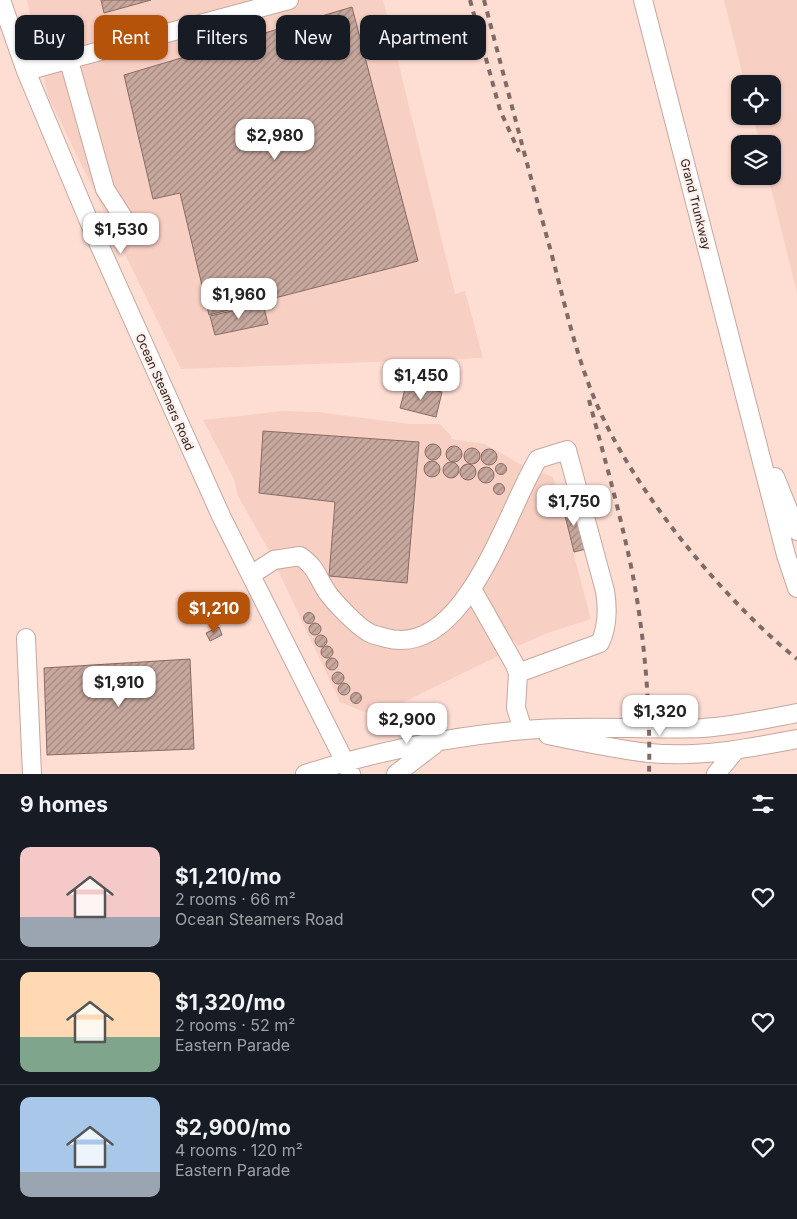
<!DOCTYPE html>
<html lang="en">
<head>
<meta charset="utf-8">
<style>
	:root { --surface:#171b24; --page:#242831; --text:#f1f3f6; --muted:#9ea1a6; --line:#363941; --accent:#b45309 }
	body { margin:0; font-family:Inter,sans-serif; background:var(--page); color:var(--text); height:100vh; display:flex; flex-direction:column; font-size:19px; white-space:nowrap }
	* { box-sizing:border-box; margin:0 }
	p { font-size:16px; color:var(--muted) }
	.icon { flex:none; width:28px; height:28px; fill:none; stroke:currentColor; stroke-width:2; stroke-linecap:round; stroke-linejoin:round }
	.map { position:relative; height:774px; overflow:hidden }
	.sheet { display:flex; flex-direction:column; background:var(--surface); flex:1 }
	.sheet>* { flex:none }
	.top-card { position:absolute; left:15px; top:15px; width:500px; height:45px; display:flex; gap:10px }
	.buttons { position:absolute; left:731px; top:75px; display:grid; gap:10px }
	.buttons a { display:grid; place-items:center; width:50px; height:50px; border-radius:10px; background:var(--surface); box-shadow:0 1px 4px #0004; font-size:25px }
	.price { position:absolute; translate:-50% -42px; padding:0 11px; border-radius:10px; background:#fff; color:#222; font-size:16px; line-height:32px; filter:drop-shadow(0 1px 2px #0008) }
	.price::after { content:''; position:absolute; left:50%; top:30px; width:15px; height:11px; margin-left:-8px; background:inherit; clip-path:polygon(0 0,100% 0,50% 100%) }
	.price.selected { background:var(--accent); color:#fff }
	ul { padding:0; list-style:none }
	li { display:flex; align-items:center; gap:15px; height:125px; padding:0 20px }
	li+li { border-top:1px solid var(--line) }
	li span { display:grid; place-items:center; flex:none; width:140px; height:100px; border-radius:10px; color:#555 }
	li>.icon { margin-inline-start:auto }
	span .icon { width:60px; height:60px; fill:#fffc; stroke-width:1 }
	li b { font-size:21px }
	h2 { display:flex; justify-content:space-between; align-items:center; height:60px; padding:0 20px; font-size:21px }
	.chip { padding:0 18px; border-radius:10px; background:var(--surface); box-shadow:0 1px 4px #0004; font-size:18px; line-height:45px }
	.chip.selected { background:var(--accent); color:#fff }
	.map>svg:first-child { display:block }
	.built { fill:#f8cfc3 }
	.building { fill:url(#building-hatch); stroke:#886b63 }
	.lines { fill:none; stroke-linecap:round; stroke-linejoin:round }
	.minor-casing { stroke:#c5a79d; stroke-width:20 }
	.minor { stroke:#fff; stroke-width:18 }
	.rail { stroke:#7f6b65; stroke-width:4; stroke-dasharray:6 6; stroke-linecap:butt }
	.labels { text-anchor:middle; dominant-baseline:central; stroke-width:4.5; stroke-linejoin:round; paint-order:stroke }
	.street-label { font-size:12px; fill:#2e221e; stroke:#fdefeb }
</style>
</head>
<body>
<div class="map">
<svg width="797" height="774" viewBox="0 0 797 774">
	<defs>
		<pattern id="building-hatch" width="6" height="6" patternUnits="userSpaceOnUse" patternTransform="scale(1.25)"><rect width="6" height="6" fill="#c7a89e"/><path d="M-1 1l2-2M0 6l6-6M5 7l2-2" fill="none" stroke="#a28880"/></pattern>
	</defs>
	<rect width="100%" height="100%" fill="#feddd3"/>
	<path class="built" d="M27,0H383L455,294L465,291L483,358L181,369L48,96Z
		M724,0H797V293L768,176H772V144H760L753,116H772V84H745Z
		M282,411L317,412L410,424H440L451,436V439L485,444L518,463L553,477L591,619L545,634L518,646L514,640L495,650L498,656L375,716L340,702L268,549L238,496L234,479L203,420Z"/>
	<path class="building" d="M101,0H151L104,13Z
		M352,7L418,261L209,315L180,193L153,199L124,75Z
		M263,304L268,324L215,335L210,316Z
		M406,385L442,392L436,417L400,408Z
		M263,431L419,442L407,583L329,576L335,502L259,493Z
		M425 452a8 8 0 1 1 16 0a8 8 0 1 1-16 0Z
		M446 454a8 8 0 1 1 16 0a8 8 0 1 1-16 0Z
		M464 456a8 8 0 1 1 16 0a8 8 0 1 1-16 0Z
		M481 457a8 8 0 1 1 16 0a8 8 0 1 1-16 0Z
		M424 469a8 8 0 1 1 16 0a8 8 0 1 1-16 0Z
		M443 470a8 8 0 1 1 16 0a8 8 0 1 1-16 0Z
		M495.5 469a5.5 5.5 0 1 1 11 0a5.5 5.5 0 1 1-11 0Z
		M460 472a8 8 0 1 1 16 0a8 8 0 1 1-16 0Z
		M478 475a8 8 0 1 1 16 0a8 8 0 1 1-16 0Z
		M493.5 489a5.5 5.5 0 1 1 11 0a5.5 5.5 0 1 1-11 0Z
		M573,501L586,549L574,552L562,504Z
		M303.5 618a5.5 5.5 0 1 1 11 0a5.5 5.5 0 1 1-11 0Z
		M309 629a6 6 0 1 1 12 0a6 6 0 1 1-12 0Z
		M219,627L222,635L210,641L206,633Z
		M315 641a6 6 0 1 1 12 0a6 6 0 1 1-12 0Z
		M321 652a6 6 0 1 1 12 0a6 6 0 1 1-12 0Z
		M326 664a6 6 0 1 1 12 0a6 6 0 1 1-12 0Z
		M190,659L194,749L47,755L44,668Z
		M332 678a6 6 0 1 1 12 0a6 6 0 1 1-12 0Z
		M338 689a6 6 0 1 1 12 0a6 6 0 1 1-12 0Z
		M350.5 698a5.5 5.5 0 1 1 11 0a5.5 5.5 0 1 1-11 0Z"/>
	<g class="lines">
		<g class="minor-casing">
			<path id="minor" d="M1,0L26,71L93,231L222,518L351,774
				M643,0L786,555L797,588
				M69,61L105,189L128,225L93,231
				M26,71L289,0
				M775,477L797,531
				M251,575L274,560L300,556C317,568 316,575 327,592C335,603 356,625 368,632C372,635 380,636 386,638C465,659 507,509 538,459L567,450L605,591C608,609 608,626 600,643L518,673
				M472,589L515,665L518,673L516,708L523,730
				M26,638L32,774
				M548,735C581,742 615,749 649,753C699,758 749,748 797,739
				M305,774C375,752 451,736 525,730C584,725 644,730 703,728C735,726 766,719 797,713
				M396,774L434,745
				M716,774L735,751"/>
		</g>
		<use href="#minor" class="minor"/>
		<path class="rail" d="M470,0L500,110L519,152
			M484,0C506,84 528,168 551,252C566,308 578,367 604,420C643,501 727,603 797,659
			M589,400C602,449 616,498 627,548C643,616 651,704 649,774"/>
	</g>
	<g class="labels">
		<g class="street-label">
			<text transform="translate(696 204) rotate(76)">Grand Trunkway</text>
			<text transform="translate(165 392) rotate(66)">Ocean Steamers Road</text>
		</g>
	</g>
</svg>
<div class="buttons">
<a><svg class="icon" aria-label="locate" viewBox="0 0 24 24"><circle cx="12" cy="12" r="6"/><path d="M12 2v4M12 18v4M2 12h4M18 12h4"/></svg></a>
<a><svg class="icon" aria-label="layers" viewBox="0 0 24 24"><path d="M12 4l9 5-9 5-9-5zM3 14l9 5 9-5"/></svg></a>
</div>
<b class="price" style="left:275px;top:161px">$2,980</b>
<b class="price" style="left:121px;top:255px">$1,530</b>
<b class="price" style="left:239px;top:320px">$1,960</b>
<b class="price" style="left:421px;top:401px">$1,450</b>
<b class="price" style="left:574px;top:527px">$1,750</b>
<b class="price selected" style="left:214px;top:634px">$1,210</b>
<b class="price" style="left:119px;top:708px">$1,910</b>
<b class="price" style="left:660px;top:737px">$1,320</b>
<b class="price" style="left:407px;top:745px">$2,900</b>
<div class="top-card">
<a class="chip">Buy</a>
<a class="chip selected">Rent</a>
<a class="chip">Filters</a>
<a class="chip">New</a>
<a class="chip">Apartment</a>
</div>
</div>
<section class="sheet">
<h2>9 homes<svg class="icon" aria-label="filters" viewBox="0 0 24 24"><path d="M4 7h16M4 17h16"/><circle cx="9" cy="7" r="2"/><circle cx="15" cy="17" r="2"/></svg></h2>
<ul>
<li><span style="background:linear-gradient(#f6c9c9 70%,#9aa5b1 0)"><svg class="icon" aria-label="home" viewBox="0 0 24 24"><path d="M3 11l9-7 9 7M6 9v11h12V9"/></svg></span><div><b>$1,210/mo</b><p>2 rooms · 66 m²</p><p>Ocean Steamers Road</p></div><svg class="icon" aria-label="heart" viewBox="0 0 24 24"><path d="M12 20l-8-8c-3-5 5-10 8-4 3-6 11-1 8 4z"/></svg></li>
<li><span style="background:linear-gradient(#ffd9b3 65%,#7fa58c 0)"><svg class="icon" aria-label="home" viewBox="0 0 24 24"><path d="M3 11l9-7 9 7M6 9v11h12V9"/></svg></span><div><b>$1,320/mo</b><p>2 rooms · 52 m²</p><p>Eastern Parade</p></div><svg class="icon" aria-label="heart" viewBox="0 0 24 24"><path d="M12 20l-8-8c-3-5 5-10 8-4 3-6 11-1 8 4z"/></svg></li>
<li><span style="background:linear-gradient(#a9c7e8 75%,#9aa5b1 0)"><svg class="icon" aria-label="home" viewBox="0 0 24 24"><path d="M3 11l9-7 9 7M6 9v11h12V9"/></svg></span><div><b>$2,900/mo</b><p>4 rooms · 120 m²</p><p>Eastern Parade</p></div><svg class="icon" aria-label="heart" viewBox="0 0 24 24"><path d="M12 20l-8-8c-3-5 5-10 8-4 3-6 11-1 8 4z"/></svg></li>
</ul>
</section>
</body>
</html>
